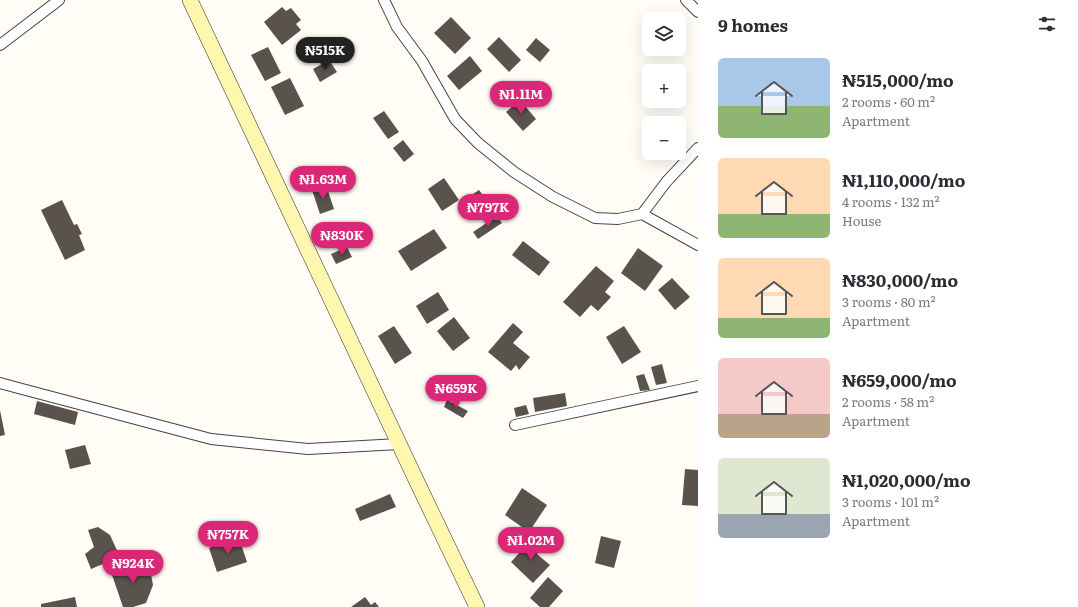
<!DOCTYPE html>
<html lang="en">
<head>
<meta charset="utf-8">
<style>
	:root { --surface:#fff; --page:#f2f2f3; --text:#2b2b33; --muted:#7c7c81; --accent:#db2777 }
	body { margin:0; font-family:Literata,serif; background:var(--page); color:var(--text); height:100vh; display:flex; flex-direction:column; font-size:15px; white-space:nowrap }
	* { box-sizing:border-box; margin:0 }
	p { font-size:13px; color:var(--muted) }
	.icon { flex:none; width:22px; height:22px; fill:none; stroke:currentColor; stroke-width:2; stroke-linecap:round; stroke-linejoin:round }
	.map { position:relative; flex:1; overflow:hidden }
	.details { display:flex; flex-direction:column; background:var(--surface); width:380px }
	.details>* { flex:none }
	.buttons { position:absolute; left:642px; top:12px; display:grid; gap:8px }
	.buttons a { display:grid; place-items:center; width:44px; height:44px; border-radius:6px; background:var(--surface); box-shadow:0 4px 16px #0002; font-size:20px }
	.price { position:absolute; translate:-50% -34px; padding:0 9px; border-radius:14px; background:var(--accent); color:#fff; font-size:13px; line-height:26px; filter:drop-shadow(0 1px 2px #0008) }
	.price::after { content:''; position:absolute; left:50%; top:24px; width:12px; height:9px; margin-left:-6px; background:inherit; clip-path:polygon(0 0,100% 0,50% 100%) }
	.price.selected { background:#222; color:#fff }
	ul { padding:0; list-style:none }
	li { display:flex; align-items:center; gap:12px; height:100px; padding:0 20px }
	li span { display:grid; place-items:center; flex:none; width:112px; height:80px; border-radius:6px; color:#555 }
	li>.icon { margin-inline-start:auto }
	span .icon { width:48px; height:48px; fill:#fffc; stroke-width:1 }
	li b { font-size:17px }
	h2 { display:flex; justify-content:space-between; align-items:center; height:48px; padding:0 20px; font-size:17px }
	main { display:flex; flex:1; min-height:0 }
	.map>svg:first-child { display:block }
	.building { fill:#5a524d }
	.lines { fill:none; stroke-linecap:round; stroke-linejoin:round }
	.street-casing { stroke:#444; stroke-width:12 }
	.secondary-casing { stroke:#333; stroke-width:16 }
	.street { stroke:#fff; stroke-width:10 }
	.secondary { stroke:#fff6b0; stroke-width:15 }
</style>
</head>
<body>
<main>
<div class="map">
<svg width="698" height="607" viewBox="0 0 698 607">
	<rect width="100%" height="100%" fill="#fffdf5"/>
	<path class="building" d="M282,7L286,11L291,8L301,20L296,24L301,30L282,45L264,22Z
		M451,17L471,38L455,54L434,33Z
		M499,37L521,60L509,72L487,49Z
		M536,38L550,50L540,62L526,50Z
		M325,40L331,49L320,57L314,48Z
		M268,47L281,73L265,81L251,55Z
		M470,56L482,71L459,90L447,76Z
		M329,60L337,72L320,82L313,69Z
		M290,78L304,106L285,115L271,87Z
		M520,100L536,119L523,131L506,112Z
		M384,111L399,132L388,139L373,118Z
		M403,140L414,154L404,162L393,148Z
		M444,178L459,200L442,211L428,189Z
		M326,185L334,209L320,214L312,190Z
		M479,190L485,198L491,194L497,202L483,213L470,196Z
		M62,200L74,225L77,224L82,234L79,235L85,250L65,260L41,210Z
		M497,216L502,223L478,239L473,232Z
		M434,229L447,248L411,271L398,251Z
		M523,241L550,262L539,276L512,255Z
		M347,247L352,257L336,264L331,254Z
		M638,248L663,266L645,291L621,273Z
		M596,266L614,281L605,292L611,297L598,311L591,305L580,317L563,302Z
		M672,278L690,297L675,310L658,290Z
		M438,292L449,310L427,324L416,306Z
		M454,317L470,338L453,351L437,331Z
		M513,323L523,332L513,343L530,357L519,370L516,365L511,371L488,352Z
		M394,326L412,353L395,364L378,336Z
		M624,326L641,352L622,364L606,337Z
		M662,364L667,383L656,385L651,367Z
		M644,374L650,390L640,391L636,376Z
		M565,393L567,406L535,412L533,398Z
		M447,400L468,411L463,418L444,407Z
		M37,401L78,412L75,425L34,414Z
		M526,405L529,414L516,417L514,408Z
		M0,410L5,435L0,436Z
		M85,445L91,464L70,469L65,450Z
		M685,469L698,470V506L682,505Z
		M522,488L547,505L529,532L505,515Z
		M390,494L396,507L360,521L355,509Z
		M98,527L110,535L120,557L91,569L85,554L94,547L88,530Z
		M601,536L621,541L614,568L595,563Z
		M239,538L247,562L217,572L209,548Z
		M532,539L545,546L537,554L550,565L533,583L511,562Z
		M142,562L150,569L153,585L146,603L133,607H123L111,572Z
		M548,577L563,591L549,607H540L530,598Z
		M75,597L77,607H41V604Z
		M365,597L371,605L375,602L379,607H351Z"/>
	<g class="lines">
		<g class="street-casing">
			<path id="street" d="M384,0L397,27L422,61L455,119L478,143L514,172L553,197L595,218L618,219L642,214L698,245
				M686,0L698,12
				M0,45L59,0
				M642,214L667,181L698,148
				M0,383L22,389L211,439L308,449L399,444
				M515,425L698,386"/>
		</g>
		<g class="secondary-casing">
			<path id="secondary" d="M190,0L418,484L477,607"/>
		</g>
		<use href="#street" class="street"/>
		<use href="#secondary" class="secondary"/>
	</g>
</svg>
<div class="buttons">
<a><svg class="icon" aria-label="layers" viewBox="0 0 24 24"><path d="M12 4l9 5-9 5-9-5zM3 14l9 5 9-5"/></svg></a>
<a>+</a>
<a>−</a>
</div>
<b class="price selected" style="left:325px;top:71px">₦515K</b>
<b class="price" style="left:521px;top:115px">₦1.11M</b>
<b class="price" style="left:323px;top:200px">₦1.63M</b>
<b class="price" style="left:488px;top:228px">₦797K</b>
<b class="price" style="left:342px;top:256px">₦830K</b>
<b class="price" style="left:456px;top:409px">₦659K</b>
<b class="price" style="left:228px;top:555px">₦757K</b>
<b class="price" style="left:531px;top:561px">₦1.02M</b>
<b class="price" style="left:133px;top:584px">₦924K</b>
</div>
<section class="details">
<h2>9 homes<svg class="icon" aria-label="filters" viewBox="0 0 24 24"><path d="M4 7h16M4 17h16"/><circle cx="9" cy="7" r="2"/><circle cx="15" cy="17" r="2"/></svg></h2>
<ul>
<li><span style="background:linear-gradient(#a9c7e8 60%,#8fb573 0)"><svg class="icon" aria-label="home" viewBox="0 0 24 24"><path d="M3 11l9-7 9 7M6 9v11h12V9"/></svg></span><div><b>₦515,000/mo</b><p>2 rooms · 60 m²</p><p>Apartment</p></div></li>
<li><span style="background:linear-gradient(#ffd9b3 70%,#8fb573 0)"><svg class="icon" aria-label="home" viewBox="0 0 24 24"><path d="M3 11l9-7 9 7M6 9v11h12V9"/></svg></span><div><b>₦1,110,000/mo</b><p>4 rooms · 132 m²</p><p>House</p></div></li>
<li><span style="background:linear-gradient(#ffd9b3 75%,#8fb573 0)"><svg class="icon" aria-label="home" viewBox="0 0 24 24"><path d="M3 11l9-7 9 7M6 9v11h12V9"/></svg></span><div><b>₦830,000/mo</b><p>3 rooms · 80 m²</p><p>Apartment</p></div></li>
<li><span style="background:linear-gradient(#f6c9c9 70%,#b9a48a 0)"><svg class="icon" aria-label="home" viewBox="0 0 24 24"><path d="M3 11l9-7 9 7M6 9v11h12V9"/></svg></span><div><b>₦659,000/mo</b><p>2 rooms · 58 m²</p><p>Apartment</p></div></li>
<li><span style="background:linear-gradient(#dfe7d0 70%,#9aa5b1 0)"><svg class="icon" aria-label="home" viewBox="0 0 24 24"><path d="M3 11l9-7 9 7M6 9v11h12V9"/></svg></span><div><b>₦1,020,000/mo</b><p>3 rooms · 101 m²</p><p>Apartment</p></div></li>
</ul>
</section>
</main>
</body>
</html>
